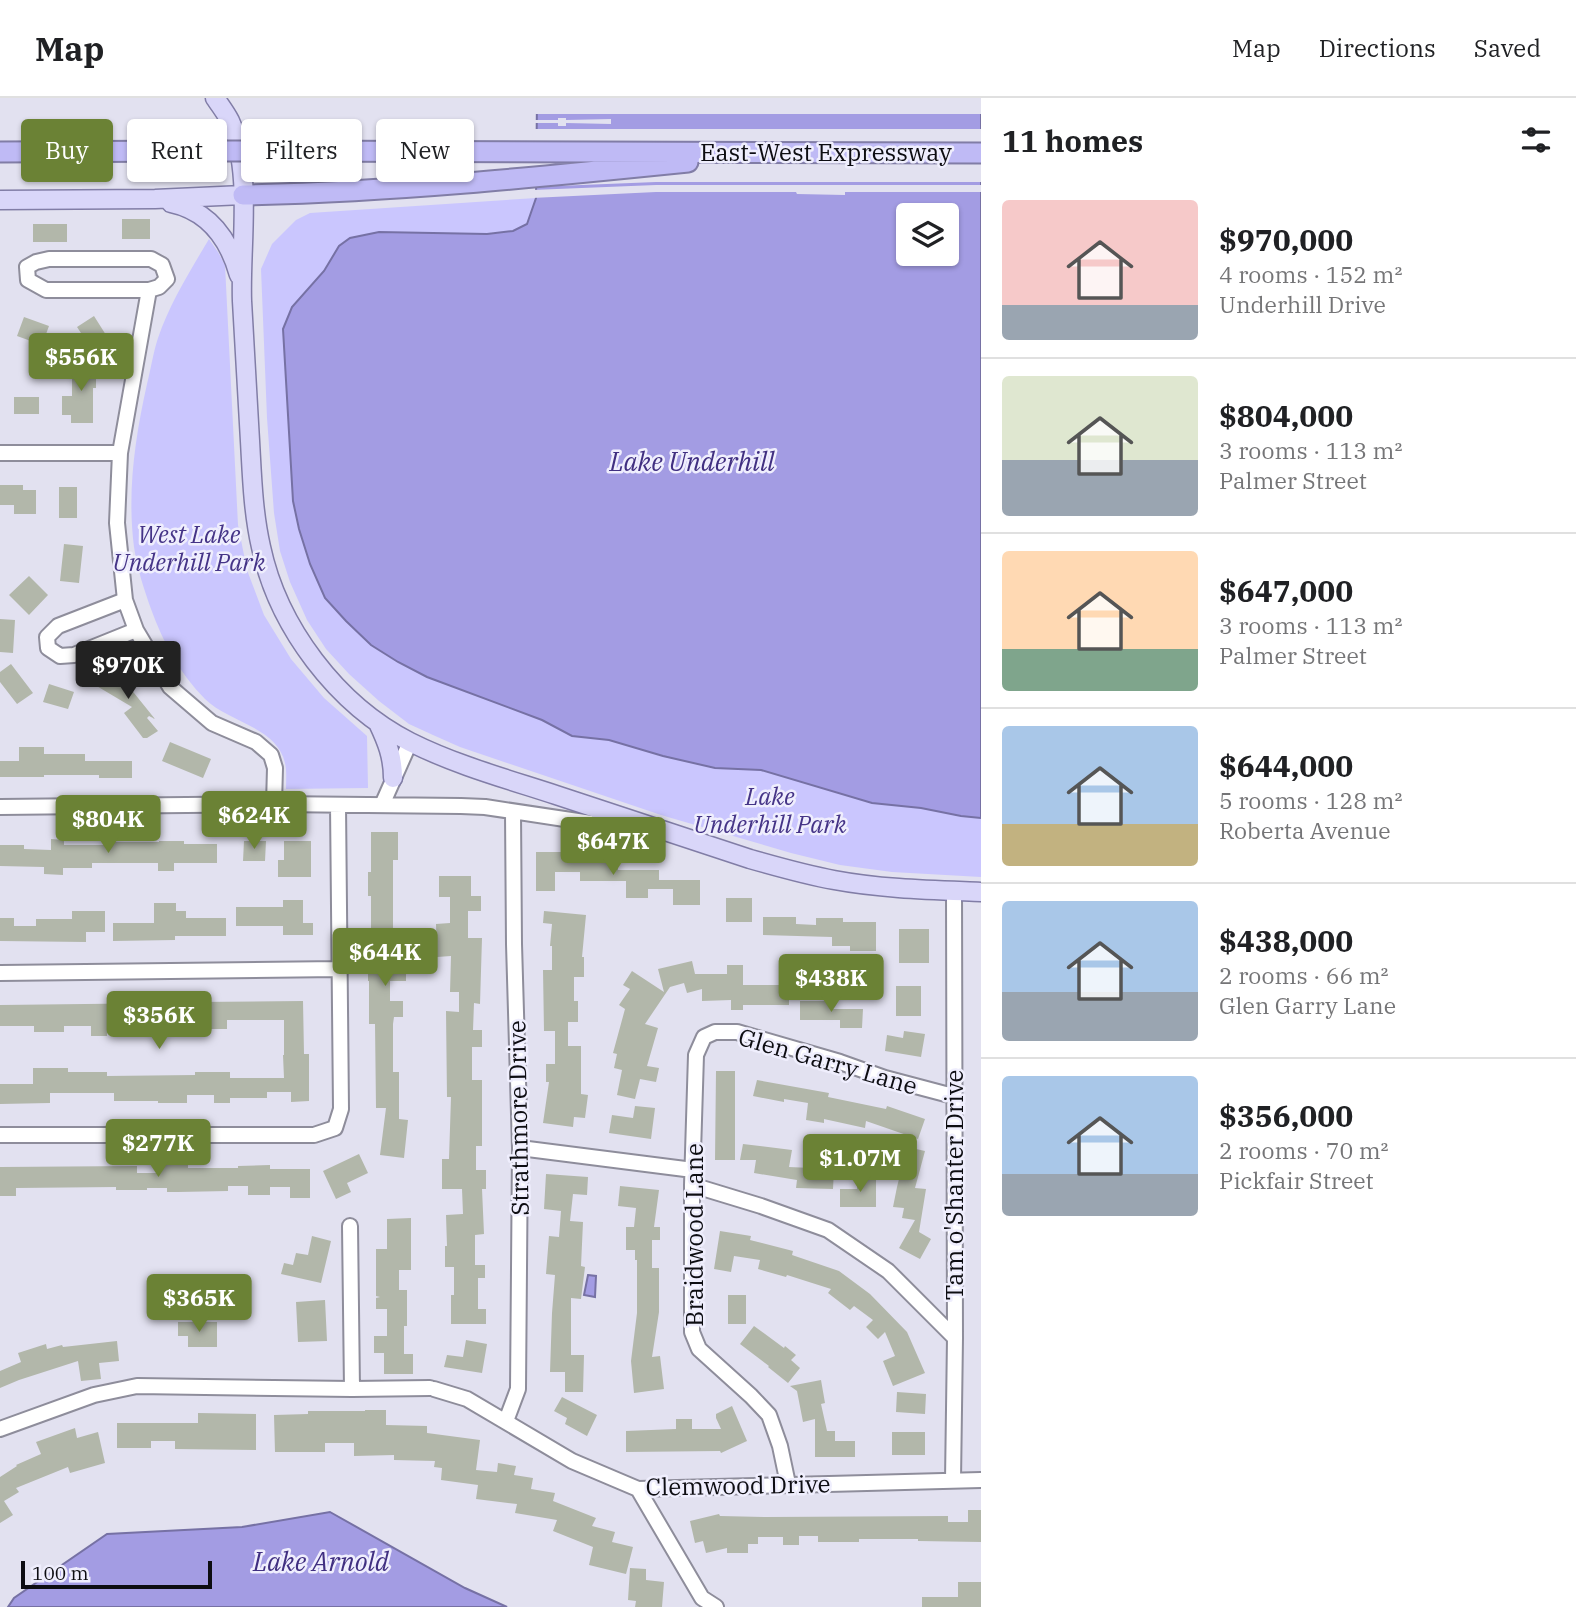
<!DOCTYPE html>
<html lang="en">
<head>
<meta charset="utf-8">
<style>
	:root { --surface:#fff; --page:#f2f2f2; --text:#202124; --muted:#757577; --line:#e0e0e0; --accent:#6b8235 }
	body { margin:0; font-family:"IBM Plex Serif",serif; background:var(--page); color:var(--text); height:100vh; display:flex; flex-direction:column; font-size:26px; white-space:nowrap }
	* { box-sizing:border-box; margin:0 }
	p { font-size:23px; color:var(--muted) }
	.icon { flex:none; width:38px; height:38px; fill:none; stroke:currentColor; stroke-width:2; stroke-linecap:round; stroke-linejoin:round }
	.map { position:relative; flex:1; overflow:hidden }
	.sheet { display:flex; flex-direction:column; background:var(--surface); width:595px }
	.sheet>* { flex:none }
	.top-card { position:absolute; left:21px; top:21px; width:665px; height:63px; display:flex; gap:14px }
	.tools { position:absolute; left:896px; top:105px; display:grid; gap:14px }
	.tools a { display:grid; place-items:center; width:63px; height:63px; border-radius:7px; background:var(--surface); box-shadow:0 2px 5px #0004; font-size:35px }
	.scale { position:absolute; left:21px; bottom:18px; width:191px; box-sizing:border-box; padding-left:7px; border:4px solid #0d0d12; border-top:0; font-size:19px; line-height:24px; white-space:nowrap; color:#0d0d12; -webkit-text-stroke:5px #efeefd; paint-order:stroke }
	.price { position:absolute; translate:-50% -60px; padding:0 16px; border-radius:7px; background:var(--accent); color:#fff; font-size:23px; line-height:46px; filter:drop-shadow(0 2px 4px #0008) }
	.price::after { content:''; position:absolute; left:50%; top:42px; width:21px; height:16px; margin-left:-10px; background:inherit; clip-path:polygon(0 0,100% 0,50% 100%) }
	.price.selected { background:#222; color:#fff }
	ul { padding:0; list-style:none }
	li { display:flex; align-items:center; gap:21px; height:175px; padding:0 21px }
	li+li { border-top:2px solid var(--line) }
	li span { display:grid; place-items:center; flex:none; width:196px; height:140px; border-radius:7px; color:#555 }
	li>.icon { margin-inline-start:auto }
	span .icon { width:84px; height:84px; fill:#fffc; stroke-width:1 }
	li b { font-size:30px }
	h2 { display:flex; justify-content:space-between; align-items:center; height:84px; padding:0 21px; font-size:30px }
	.pill { padding:0 24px; border-radius:7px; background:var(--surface); box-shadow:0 2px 5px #0004; font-size:24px; line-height:63px }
	.pill.selected { background:var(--accent); color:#fff }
	header { display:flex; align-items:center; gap:42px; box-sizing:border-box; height:98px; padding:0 35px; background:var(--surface); border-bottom:2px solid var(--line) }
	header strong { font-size:33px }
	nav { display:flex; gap:38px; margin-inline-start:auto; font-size:24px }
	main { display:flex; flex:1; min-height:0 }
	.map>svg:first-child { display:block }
	.green { fill:#cac6fe }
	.water { fill:#a39ce3; stroke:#7671a4; stroke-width:2; fill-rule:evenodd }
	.pier { fill:#e2e1f0 }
	.building { fill:#b2b7aa }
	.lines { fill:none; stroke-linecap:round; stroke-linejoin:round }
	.minor-casing { stroke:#8e8d9b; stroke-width:18 }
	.major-casing { stroke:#817da6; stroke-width:21 }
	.highway-casing { stroke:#817da6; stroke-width:23 }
	.minor { stroke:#fff; stroke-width:14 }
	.major { stroke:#d9d6f9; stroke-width:18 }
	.highway { stroke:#bfbaf5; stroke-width:19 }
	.highway-bridge-casing { stroke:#817da6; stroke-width:23; stroke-linecap:butt }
	.highway-bridge { stroke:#bfbaf5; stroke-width:19 }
	.labels { text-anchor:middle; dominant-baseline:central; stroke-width:5; stroke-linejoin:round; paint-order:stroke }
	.street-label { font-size:24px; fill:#0d0d12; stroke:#efeefd }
	.park-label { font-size:24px; font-style:italic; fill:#453487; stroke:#efeefd }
	.water-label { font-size:26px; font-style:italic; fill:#402f81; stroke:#efeefd }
</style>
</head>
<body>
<header>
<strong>Map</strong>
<nav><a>Map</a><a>Directions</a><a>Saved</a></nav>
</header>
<main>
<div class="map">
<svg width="981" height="1509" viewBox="0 0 981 1509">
	<rect width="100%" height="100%" fill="#e2e1f0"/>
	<path class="green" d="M536,100L527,126L513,133L339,148L324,173L292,209L299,431L310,466L325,500L346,523L371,547L398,564L427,579L542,622L572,638L609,642L663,658L715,670L761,672L872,705L921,710L961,718L981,720V779L892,774L840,767L791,755L661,717L460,649L433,637L409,626L379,603L349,576L326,551L307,522L290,484L280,453L274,415L267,320L261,171L272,146L296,122L310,115Z
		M209,141L218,154L225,167L238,427L247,472L264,517L291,561L324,600L367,638L368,690L286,691C286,683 287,673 285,665C277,629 228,624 205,601C179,575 163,544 151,511C144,491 137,470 134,449C127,394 135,340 147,286C151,271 153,255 158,240C170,205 190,173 209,141Z"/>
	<path class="water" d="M537,0H981V720L961,718L921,710L872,705L761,672L715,670L663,658L609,642L572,638L542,622L427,579L398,564L371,547L346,523L325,500L310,466L299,431L293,403L283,231L292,209L324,173L339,148L350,140L379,134L487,136L513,133L527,126L536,100ZM908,117H947V156H908Z
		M588,1177L596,1178L595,1199L584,1197Z
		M330,1414L465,1490L507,1509H8L14,1500L107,1436L242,1429Z"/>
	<path class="pier" d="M534,0H981V16H533Z
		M558,20H566V22L611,21V26L566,25V28H558V25H533V22H558Z
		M533,31H981V84H656L532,89Z
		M656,87H981V94H845V97L797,96L796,94H656L532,100V92Z"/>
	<path class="building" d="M122,121H150V141H122Z
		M33,126H67V144H33Z
		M94,218L106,237L82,252L74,240L81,235L77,229Z
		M24,219L49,228L42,247L17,238Z
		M72,263H96V290H93V325H71V317H62V298H72Z
		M14,299H39V316H14Z
		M0,387H23V392H36V416H14V407H0Z
		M59,389H77V420H59Z
		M64,446L83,448L79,485L60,483Z
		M29,478L48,497L29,517L9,497Z
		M0,521L15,522L13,555L0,554Z
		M11,566L33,595L17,606L0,584V574Z
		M106,569L133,584L130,590L155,621L149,618L147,620L158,633L147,640H143L124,615L132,609L95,587Z
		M49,586L74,594L68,611L43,604Z
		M170,644L211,661L203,680L162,663Z
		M19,649H44V656H85V663H132V680H99V677H44V679H0V663H19Z
		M371,734H398V762H393V854H406V883H390V903H403V919H394L393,926V974H399V1021L408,1022L404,1060L380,1057L386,1010H376L375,926H369V883H368V854H371V798H368V774H371Z
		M51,741L64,742V747H108V744H159V743H184V746H217V765H174V773H158V765H92V770H63V777L44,776V769L0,768V747H24V751L51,752Z
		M244,743H266L265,763H243Z
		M284,743H311V779H278V762H284Z
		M536,754H567V762H618V772H659V782H700V807H673V791H648V800H626V783H580V774H555V793H536Z
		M439,778H471V798H481V813H468V840H482L480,906L474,905L473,932H482V949H472V982H482V1048H476V1072H486V1091H482L484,1136L475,1137V1167H485V1180H478V1211H486V1226H451V1197H454V1169H445V1148H447L446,1117L463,1116L462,1091H442V1061H449L451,999H447L446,913L459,914V894H450L451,858L437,859L436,826L450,825V799H439Z
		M726,800H752V824H726Z
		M283,802H303V825H313V837H283V828H236V809H283Z
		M154,805H176V813H186V820H226V838H175V842L113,843V825H154Z
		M72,813H105V834H86V844L0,843V820H14V828H36V821H72Z
		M544,813L586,817L582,859H584V879H574V903H578V924H568V948H581V996L588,997L585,1020L574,1019L573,1029L543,1025L549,984H546V966H555V933H544L543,872H552V848H550L552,826L543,825Z
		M763,819H796V826L816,827V820H843V824H876V853H850V848H832V839L763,837Z
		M899,831H929V865H899Z
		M692,863L695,876H727V867H743V887H789V907H743V912H731V902L702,903V891L687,895L684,885L670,889L645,926L658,930L647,968L659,970L656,984L640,981L635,1001L617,997L622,972L614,970L617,956L613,955L625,911L619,907L630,891L623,887L632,873L664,894L658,871Z
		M896,888H921V918H896Z
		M303,903L304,956H309V1003L291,1004V994H267V1000H230V1005H214V997H187V1005H158V1003H114V995H50V1005L0,1006V986H33V970H68V974H107V978L195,977V974H230V980H284L283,957H284V922H227V931H188V935L107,934V938H91V928H64V934H34V928H0V907L171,905V915H196V904Z
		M800,903H832V911H863L862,930H840V922H800Z
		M904,933L925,936L921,959L885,953L887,937L903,940Z
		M716,973H735V1062H715Z
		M757,982L829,995L828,999L886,1011L887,1008L925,1021L918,1041L866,1023L865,1030L824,1021V1025L806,1022L808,1005L784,1001V1004L753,998Z
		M635,1008L655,1010L651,1041L609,1035L612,1017L633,1020Z
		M743,1046L792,1052L789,1069L834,1071L833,1091L796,1090L797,1082L754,1075L756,1062H740Z
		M907,1049L925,1053L915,1090L926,1091L919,1134L931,1141L920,1161L899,1150L915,1122L902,1120L904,1110L893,1109L897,1089Z
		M359,1056L368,1075L347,1085L351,1094L336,1101L323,1073Z
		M156,1065H188V1070H238V1068L270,1067V1071H310V1100H290V1089H270V1097H248V1088H228V1093L178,1094H167V1090H147V1092H116V1089L16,1090V1098H0V1069L137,1068V1075H156Z
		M546,1076L588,1079L587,1097L573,1096L570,1123L583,1124L581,1168L585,1169L581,1201L571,1200V1257H584L583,1294H565V1274H550L552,1215L555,1177L546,1176L549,1138L559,1139L561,1113L544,1111Z
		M857,1080H876V1109H840V1091H857Z
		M620,1088L659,1092L654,1129H660V1142H652V1170H659V1214L652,1259L660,1258L664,1291L634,1295L631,1263L637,1215V1162H635V1152H626V1129H634L636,1110L618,1108Z
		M411,1120V1172H399V1192H407V1228H404V1256H413V1276H384V1255H374V1238H387V1211H376V1200L380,1199L376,1198V1151H387V1121Z
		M720,1133L751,1138L750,1142L793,1153L792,1157L839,1173L870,1196L907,1234L925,1275L893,1288L883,1263L895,1258L885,1234L878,1241L866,1229L873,1222L854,1208L850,1212L828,1195L831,1191L787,1177L786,1179L758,1171L760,1162L734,1158L731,1174L714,1171Z
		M312,1138L331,1143L321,1185L281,1176L284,1165L293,1167L296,1155L308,1157Z
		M728,1197H746V1226H728Z
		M325,1202L327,1243L298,1244L296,1204Z
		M178,1224H217V1249H188V1238H178Z
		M754,1228L784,1250L785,1248L796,1257L791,1262L800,1270L788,1285L768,1269L769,1268L740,1246Z
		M466,1242L487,1246L482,1275L444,1269L447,1257L463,1259Z
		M117,1243L119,1263L99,1265L101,1281L81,1283L78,1263L19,1282L0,1290V1273L21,1264L18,1255L46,1246L47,1251L62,1247L63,1249Z
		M821,1282L825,1305L821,1306L827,1333H835V1343H855V1359H815V1321L803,1324L797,1293L790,1288Z
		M897,1294L926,1296L925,1316L896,1314Z
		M562,1299L597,1317L587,1338L565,1326L567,1320L554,1313Z
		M732,1308L747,1343L721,1355L720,1353L626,1354V1333L676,1331V1321H692V1331H721L716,1320V1316Z
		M365,1312H386V1327L427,1328V1335L480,1342L476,1372L497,1374L498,1365L516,1368L514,1377L533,1380L531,1391L555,1395L553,1403L596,1420L592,1428L615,1434L612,1444L633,1449L626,1476L589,1467L593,1449L553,1433L557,1422L515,1415L517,1406L476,1401L478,1387L441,1382L442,1370L434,1369L435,1363L394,1362V1357L354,1358V1345H325V1354H275L274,1317L308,1316V1313H365Z
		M198,1315L256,1316V1352L175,1351V1343H151V1350H117V1325H198Z
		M75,1330L77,1340L98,1334L105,1365L70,1375L68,1369L16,1390L19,1394L4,1403L13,1417L0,1425V1379L17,1368L16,1367L41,1356L36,1344Z
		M892,1334H925V1357H892Z
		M968,1412H981V1444L918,1443V1441H859V1444H818V1438H799V1447H783V1439H758V1446H748V1455H727V1450L706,1455L703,1443L695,1445L690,1423L719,1416L720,1418L767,1419L948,1418V1424H968Z
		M630,1470L646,1471V1482L664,1484L662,1509H635L636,1503L628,1502Z
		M958,1484H981V1509H922V1499H958Z"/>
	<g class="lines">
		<g class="minor-casing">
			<path id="minor" d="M49,161H151L162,167L167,181L159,189L149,192H46L28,182L27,169L36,164Z
				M149,192L120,355L117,425L125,502L136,532L170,589L212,625L256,644L271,657L275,670L274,706
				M0,355H120
				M125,502L58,528L47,539L48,550L60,558L74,557L136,532
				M382,707L410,644
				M0,709L274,706L461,708L485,709L591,725L634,727
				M0,875L339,871
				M0,1037H314L335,1030L341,1011L338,707
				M520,1050L693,1072
				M692,1087L761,1108L828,1132L888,1173L955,1240
				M350,1128L352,1291
				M434,1291L467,1301L572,1363L638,1391L981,1382
				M506,1323L518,1291L520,1050L514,846L513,715
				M0,1331L94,1297L137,1288L352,1291L430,1290
				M953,1382L955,1240L954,793
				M788,1386L780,1348L769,1317L751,1298L699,1251L692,1234V1087L696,957L704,939L715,934H737L840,964L885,980L953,998
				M638,1391L702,1500L716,1509"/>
		</g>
		<g class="major-casing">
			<path id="major" d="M215,0C220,7 226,15 230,23C253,74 240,148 242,203C245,250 247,296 250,343C252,378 253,414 261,449C278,529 337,607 410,644C456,667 507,681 556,697C620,718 685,739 750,761C778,769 806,777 834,782C882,791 932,792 981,794
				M0,102L155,101L243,97
				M171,105C209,113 229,141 239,177
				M378,625C387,644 393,659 393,680"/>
		</g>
		<g class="highway-casing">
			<path id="highway" d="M275,53L981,55
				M0,54L193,53
				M243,97C392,94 540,79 688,64"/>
		</g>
		<use href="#minor" class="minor"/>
		<use href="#major" class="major"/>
		<use href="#highway" class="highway"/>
		<g class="highway-bridge-casing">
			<path id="highway-bridge" d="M193,53H275"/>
		</g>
		<use href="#highway-bridge" class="highway-bridge"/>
	</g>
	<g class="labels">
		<g class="street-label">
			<text x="826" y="54">East-West Expressway</text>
			<text transform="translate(828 963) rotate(16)">Glen Garry Lane</text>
			<text transform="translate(518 1020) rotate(-91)">Strathmore Drive</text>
			<text transform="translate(954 1087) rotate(-90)">Tam o'Shanter Drive</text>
			<text transform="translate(694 1137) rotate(-90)">Braidwood Lane</text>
			<text transform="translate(738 1387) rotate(-1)">Clemwood Drive</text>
		</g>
		<g class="park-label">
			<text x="189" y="436">West Lake<tspan x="189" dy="28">Underhill Park</tspan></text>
			<text x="770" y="698">Lake<tspan x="770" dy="28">Underhill Park</tspan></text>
		</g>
		<g class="water-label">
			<text x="692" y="363">Lake Underhill</text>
			<text x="321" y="1463">Lake Arnold</text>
		</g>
	</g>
</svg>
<div class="tools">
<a><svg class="icon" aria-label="layers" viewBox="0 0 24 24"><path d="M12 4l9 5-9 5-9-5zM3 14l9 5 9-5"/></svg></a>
</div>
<div class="scale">100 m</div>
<b class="price" style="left:81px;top:295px">$556K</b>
<b class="price selected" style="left:128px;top:603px">$970K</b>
<b class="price" style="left:254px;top:753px">$624K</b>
<b class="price" style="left:108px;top:757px">$804K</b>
<b class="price" style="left:613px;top:779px">$647K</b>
<b class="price" style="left:385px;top:890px">$644K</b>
<b class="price" style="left:831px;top:916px">$438K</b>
<b class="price" style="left:159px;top:953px">$356K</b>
<b class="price" style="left:158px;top:1081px">$277K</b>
<b class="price" style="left:860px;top:1096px">$1.07M</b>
<b class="price" style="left:199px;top:1236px">$365K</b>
<div class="top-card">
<a class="pill selected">Buy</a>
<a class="pill">Rent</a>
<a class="pill">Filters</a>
<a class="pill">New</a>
</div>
</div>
<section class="sheet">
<h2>11 homes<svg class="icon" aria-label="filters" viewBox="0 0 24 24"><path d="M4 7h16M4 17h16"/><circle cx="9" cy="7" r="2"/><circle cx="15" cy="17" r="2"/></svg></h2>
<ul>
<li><span style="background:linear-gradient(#f6c9c9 75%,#9aa5b1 0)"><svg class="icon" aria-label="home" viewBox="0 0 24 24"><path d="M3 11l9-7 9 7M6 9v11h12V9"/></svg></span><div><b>$970,000</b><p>4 rooms · 152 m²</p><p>Underhill Drive</p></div></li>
<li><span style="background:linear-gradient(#dfe7d0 60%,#9aa5b1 0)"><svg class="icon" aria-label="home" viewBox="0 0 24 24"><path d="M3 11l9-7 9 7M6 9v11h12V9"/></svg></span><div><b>$804,000</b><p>3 rooms · 113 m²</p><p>Palmer Street</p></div></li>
<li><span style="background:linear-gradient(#ffd9b3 70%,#7fa58c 0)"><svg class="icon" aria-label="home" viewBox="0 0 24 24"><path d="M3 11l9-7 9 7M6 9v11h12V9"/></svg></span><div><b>$647,000</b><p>3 rooms · 113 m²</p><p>Palmer Street</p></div></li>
<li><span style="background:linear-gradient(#a9c7e8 70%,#c2b280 0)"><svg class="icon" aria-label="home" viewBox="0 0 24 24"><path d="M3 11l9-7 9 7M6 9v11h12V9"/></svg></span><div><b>$644,000</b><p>5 rooms · 128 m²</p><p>Roberta Avenue</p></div></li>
<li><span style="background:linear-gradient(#a9c7e8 65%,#9aa5b1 0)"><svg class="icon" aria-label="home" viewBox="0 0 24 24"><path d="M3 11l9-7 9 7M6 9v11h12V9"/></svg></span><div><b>$438,000</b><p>2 rooms · 66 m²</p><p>Glen Garry Lane</p></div></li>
<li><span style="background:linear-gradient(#a9c7e8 70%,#9aa5b1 0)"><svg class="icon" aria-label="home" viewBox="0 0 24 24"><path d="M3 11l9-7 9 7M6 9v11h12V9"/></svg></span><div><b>$356,000</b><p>2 rooms · 70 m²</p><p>Pickfair Street</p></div></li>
</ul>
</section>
</main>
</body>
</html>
